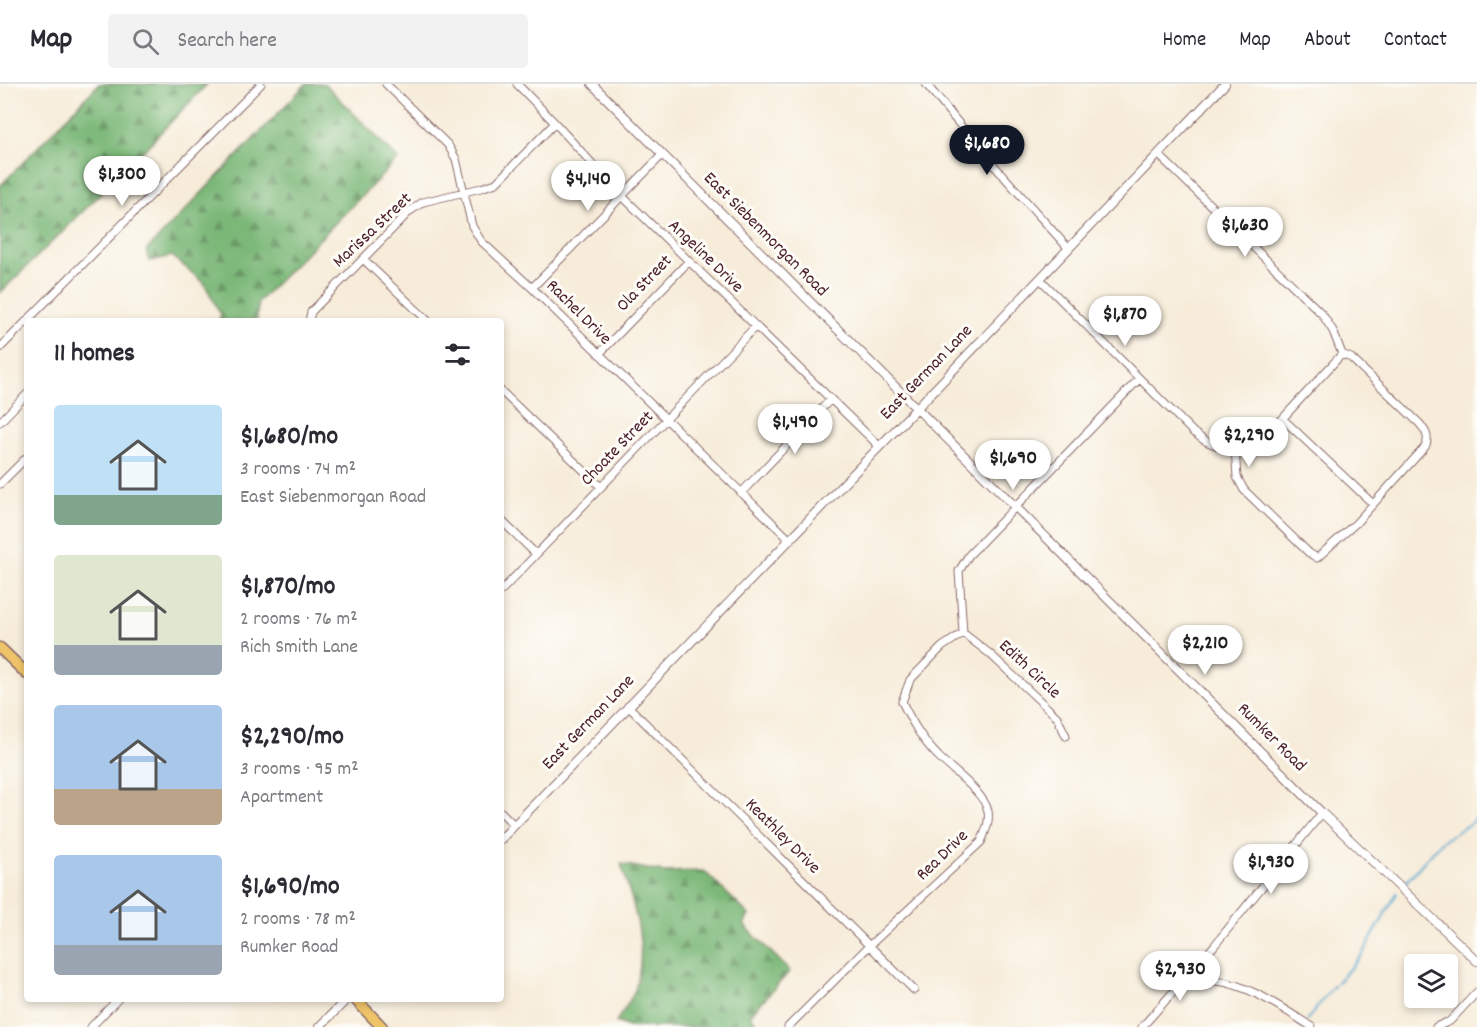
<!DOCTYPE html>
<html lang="en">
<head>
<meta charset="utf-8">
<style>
	:root { --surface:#fff; --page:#f2f2f3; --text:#2b2b33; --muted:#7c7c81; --line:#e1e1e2; --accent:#111827 }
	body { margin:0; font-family:Dekko,sans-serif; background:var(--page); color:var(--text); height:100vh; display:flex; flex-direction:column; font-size:22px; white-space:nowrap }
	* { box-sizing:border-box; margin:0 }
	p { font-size:20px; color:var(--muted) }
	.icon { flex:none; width:33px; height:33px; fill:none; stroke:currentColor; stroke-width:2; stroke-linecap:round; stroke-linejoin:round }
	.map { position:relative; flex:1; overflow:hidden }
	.side { position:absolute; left:24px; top:234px; width:480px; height:684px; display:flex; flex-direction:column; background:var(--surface); border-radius:6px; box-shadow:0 3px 9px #0003 }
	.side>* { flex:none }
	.buttons { position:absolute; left:1404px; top:870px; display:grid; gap:12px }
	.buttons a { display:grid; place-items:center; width:54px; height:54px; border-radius:6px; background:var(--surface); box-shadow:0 3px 9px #0003; font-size:30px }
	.price { position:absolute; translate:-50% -51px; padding:0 14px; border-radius:21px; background:#fff; color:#222; font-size:20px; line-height:39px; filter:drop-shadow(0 2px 3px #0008) }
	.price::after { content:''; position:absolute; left:50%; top:36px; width:18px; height:14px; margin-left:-9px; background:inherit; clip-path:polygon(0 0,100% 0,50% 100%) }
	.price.selected { background:var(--accent); color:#fff }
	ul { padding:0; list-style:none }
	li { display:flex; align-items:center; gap:18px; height:150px; padding:0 30px }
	li span { display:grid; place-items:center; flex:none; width:168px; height:120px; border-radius:6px; color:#555 }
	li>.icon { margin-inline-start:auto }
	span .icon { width:72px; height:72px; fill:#fffc; stroke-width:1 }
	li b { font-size:26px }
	h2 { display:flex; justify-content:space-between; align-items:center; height:72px; padding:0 30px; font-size:26px }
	header { display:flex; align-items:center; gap:36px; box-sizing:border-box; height:84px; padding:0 30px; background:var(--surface); border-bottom:2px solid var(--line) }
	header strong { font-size:28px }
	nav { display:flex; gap:33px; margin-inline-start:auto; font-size:21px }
	.search { width:420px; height:54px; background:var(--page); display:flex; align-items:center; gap:15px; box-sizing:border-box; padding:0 21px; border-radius:6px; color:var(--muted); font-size:22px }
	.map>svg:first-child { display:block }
	.forest { fill:url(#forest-firs); stroke:#626c52; stroke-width:1.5 }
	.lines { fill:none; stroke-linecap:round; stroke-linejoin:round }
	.stream { stroke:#58a8d2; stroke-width:2 }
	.minor-casing { stroke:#876768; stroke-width:9 }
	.tertiary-casing { stroke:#876768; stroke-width:10 }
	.trunk-casing { stroke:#876768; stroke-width:13 }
	.minor { stroke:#fff; stroke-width:7 }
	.tertiary { stroke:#fff; stroke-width:8 }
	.trunk { stroke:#efc469; stroke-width:10 }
	.labels { text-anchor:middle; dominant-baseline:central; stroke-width:6; stroke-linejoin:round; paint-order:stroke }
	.street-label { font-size:18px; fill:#4a1f2b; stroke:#fdfcf7 }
</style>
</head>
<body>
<header>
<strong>Map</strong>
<div class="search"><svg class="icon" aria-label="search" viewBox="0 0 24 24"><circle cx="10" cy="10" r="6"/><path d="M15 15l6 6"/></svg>Search here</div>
<nav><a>Home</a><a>Map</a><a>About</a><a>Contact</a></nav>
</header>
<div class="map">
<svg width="1477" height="943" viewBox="0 0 1477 943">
	<defs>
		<pattern id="forest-firs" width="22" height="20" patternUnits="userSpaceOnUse" patternTransform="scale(1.5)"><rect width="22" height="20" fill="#7bb878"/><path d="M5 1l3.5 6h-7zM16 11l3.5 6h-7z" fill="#679563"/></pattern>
	</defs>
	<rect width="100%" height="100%" fill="#fdfcf7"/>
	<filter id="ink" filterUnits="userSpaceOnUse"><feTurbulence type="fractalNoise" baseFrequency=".0167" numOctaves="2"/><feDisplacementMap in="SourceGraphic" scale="12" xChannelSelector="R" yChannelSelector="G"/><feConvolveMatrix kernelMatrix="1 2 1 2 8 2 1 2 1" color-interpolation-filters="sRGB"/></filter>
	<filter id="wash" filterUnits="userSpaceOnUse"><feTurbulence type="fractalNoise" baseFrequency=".008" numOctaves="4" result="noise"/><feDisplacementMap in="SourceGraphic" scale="24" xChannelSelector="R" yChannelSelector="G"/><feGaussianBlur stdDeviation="1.35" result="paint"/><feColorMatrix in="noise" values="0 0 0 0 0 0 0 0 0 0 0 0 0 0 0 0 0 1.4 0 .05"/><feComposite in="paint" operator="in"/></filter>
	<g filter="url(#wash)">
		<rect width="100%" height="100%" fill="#f7ecd9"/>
		<path class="forest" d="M99,0H207L128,83L0,209V102Z
			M306,0H325L398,75L258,218L257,237H218L221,231L204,199L172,172L149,177L146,167Z
			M621,780L663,788L704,787L749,831L744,841L790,887L750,931L761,943H628L616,938C622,928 631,917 635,906C649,861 634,823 621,780Z"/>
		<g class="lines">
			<path class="stream" d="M1405,799L1442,757L1473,738L1477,732
				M1307,936L1332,904L1362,871L1397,809
				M1300,943H1301"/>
		</g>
	</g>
	<g filter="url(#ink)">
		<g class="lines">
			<g class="minor-casing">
				<path id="minor" d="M386,0L448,61L456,75L472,142L481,157L532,204L789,455
					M517,0L555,39L621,111L879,362
					M926,0L990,77L1069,165
					M1159,71L1322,230L1333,247L1342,270
					M363,175L428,237
					M1040,195L1194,349C1199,352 1204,357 1210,359C1225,365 1248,367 1261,358L1342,270L1351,274L1419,339C1426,347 1430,354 1425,363L1356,439L1317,474L1309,469L1244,406L1237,393L1235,364
					M532,204L662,71
					M309,237L311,228L410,127L423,118L481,104L496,99L555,39
					M0,264L261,0
					M599,270L688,178
					M501,307L601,403
					M1283,335L1373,420
					M0,338L27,310
					M0,400L27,373
					M741,409L830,316
					M501,436L536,470
					M501,507L755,243
					M963,549L959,487L969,471L1139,295
					M963,549L990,570L1057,633L1066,652
					M628,622L914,906
					M501,728L514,741
					M1182,897C1193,897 1204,896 1215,897C1247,899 1285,926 1312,943
					M91,943L118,915
					M788,943L870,861L981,758C985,748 990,738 988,727C984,708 951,686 938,672C922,656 912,638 902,618L910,596L942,563L963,549
					M1142,943L1214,862L1322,729
					M1436,943L1450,937L1477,908"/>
			</g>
			<g class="tertiary-casing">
				<path id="tertiary" d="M592,0L1322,729L1477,877
					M501,755L937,303L1225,0
					M319,943L347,915"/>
			</g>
			<g class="trunk-casing">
				<path id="trunk" d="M0,564L27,590
					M355,915L382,943"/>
			</g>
			<use href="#minor" class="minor"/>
			<use href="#tertiary" class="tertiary"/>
			<use href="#trunk" class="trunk"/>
		</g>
	</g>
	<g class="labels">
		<g class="street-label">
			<text transform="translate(373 147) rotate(-43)">Marissa Street</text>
			<text transform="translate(765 151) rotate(45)">East Siebenmorgan Road</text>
			<text transform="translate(705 173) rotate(44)">Angeline Drive</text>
			<text transform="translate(645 200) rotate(-46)">Ola Street</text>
			<text transform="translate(578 229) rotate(45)">Rachel Drive</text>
			<text transform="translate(927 289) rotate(-46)">East German Lane</text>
			<text transform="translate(618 365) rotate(-46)">Choate Street</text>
			<text transform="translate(1029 586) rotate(43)">Edith Circle</text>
			<text transform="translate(589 639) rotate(-46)">East German Lane</text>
			<text transform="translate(1271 654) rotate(45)">Rumker Road</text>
			<text transform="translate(782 753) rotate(45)">Keathley Drive</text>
			<text transform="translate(943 772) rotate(-44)">Rea Drive</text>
		</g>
	</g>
</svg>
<div class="buttons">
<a><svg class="icon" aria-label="layers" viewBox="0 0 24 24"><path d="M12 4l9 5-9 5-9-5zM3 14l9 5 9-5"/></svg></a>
</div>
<b class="price selected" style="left:987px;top:92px">$1,680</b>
<b class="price" style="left:122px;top:123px">$1,300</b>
<b class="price" style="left:588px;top:128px">$4,140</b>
<b class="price" style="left:1245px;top:174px">$1,630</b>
<b class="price" style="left:1125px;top:263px">$1,870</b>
<b class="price" style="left:795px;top:371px">$1,490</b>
<b class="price" style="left:1249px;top:384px">$2,290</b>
<b class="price" style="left:1013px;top:407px">$1,690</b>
<b class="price" style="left:1205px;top:592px">$2,210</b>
<b class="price" style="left:1271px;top:811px">$1,930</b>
<b class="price" style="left:1180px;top:918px">$2,930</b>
<section class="side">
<h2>11 homes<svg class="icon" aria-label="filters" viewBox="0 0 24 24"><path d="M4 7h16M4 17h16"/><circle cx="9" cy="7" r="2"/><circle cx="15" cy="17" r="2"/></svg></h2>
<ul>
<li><span style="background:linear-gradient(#bfe0f5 75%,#7fa58c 0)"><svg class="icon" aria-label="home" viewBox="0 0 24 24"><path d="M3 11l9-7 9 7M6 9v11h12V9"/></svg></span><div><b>$1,680/mo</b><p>3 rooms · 74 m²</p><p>East Siebenmorgan Road</p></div></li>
<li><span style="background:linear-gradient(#dfe7d0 75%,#9aa5b1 0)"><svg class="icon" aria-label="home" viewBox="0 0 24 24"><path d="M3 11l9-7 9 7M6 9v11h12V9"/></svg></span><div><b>$1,870/mo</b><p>2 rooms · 76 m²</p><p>Rich Smith Lane</p></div></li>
<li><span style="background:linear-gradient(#a9c7e8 70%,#b9a48a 0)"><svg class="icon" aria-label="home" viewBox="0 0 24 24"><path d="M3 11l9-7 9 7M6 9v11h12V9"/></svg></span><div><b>$2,290/mo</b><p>3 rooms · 95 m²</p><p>Apartment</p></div></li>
<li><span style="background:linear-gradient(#a9c7e8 75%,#9aa5b1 0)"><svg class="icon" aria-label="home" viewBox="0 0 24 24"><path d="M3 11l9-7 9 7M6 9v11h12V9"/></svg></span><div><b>$1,690/mo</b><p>2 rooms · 78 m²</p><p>Rumker Road</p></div></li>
</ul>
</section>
</div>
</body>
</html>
